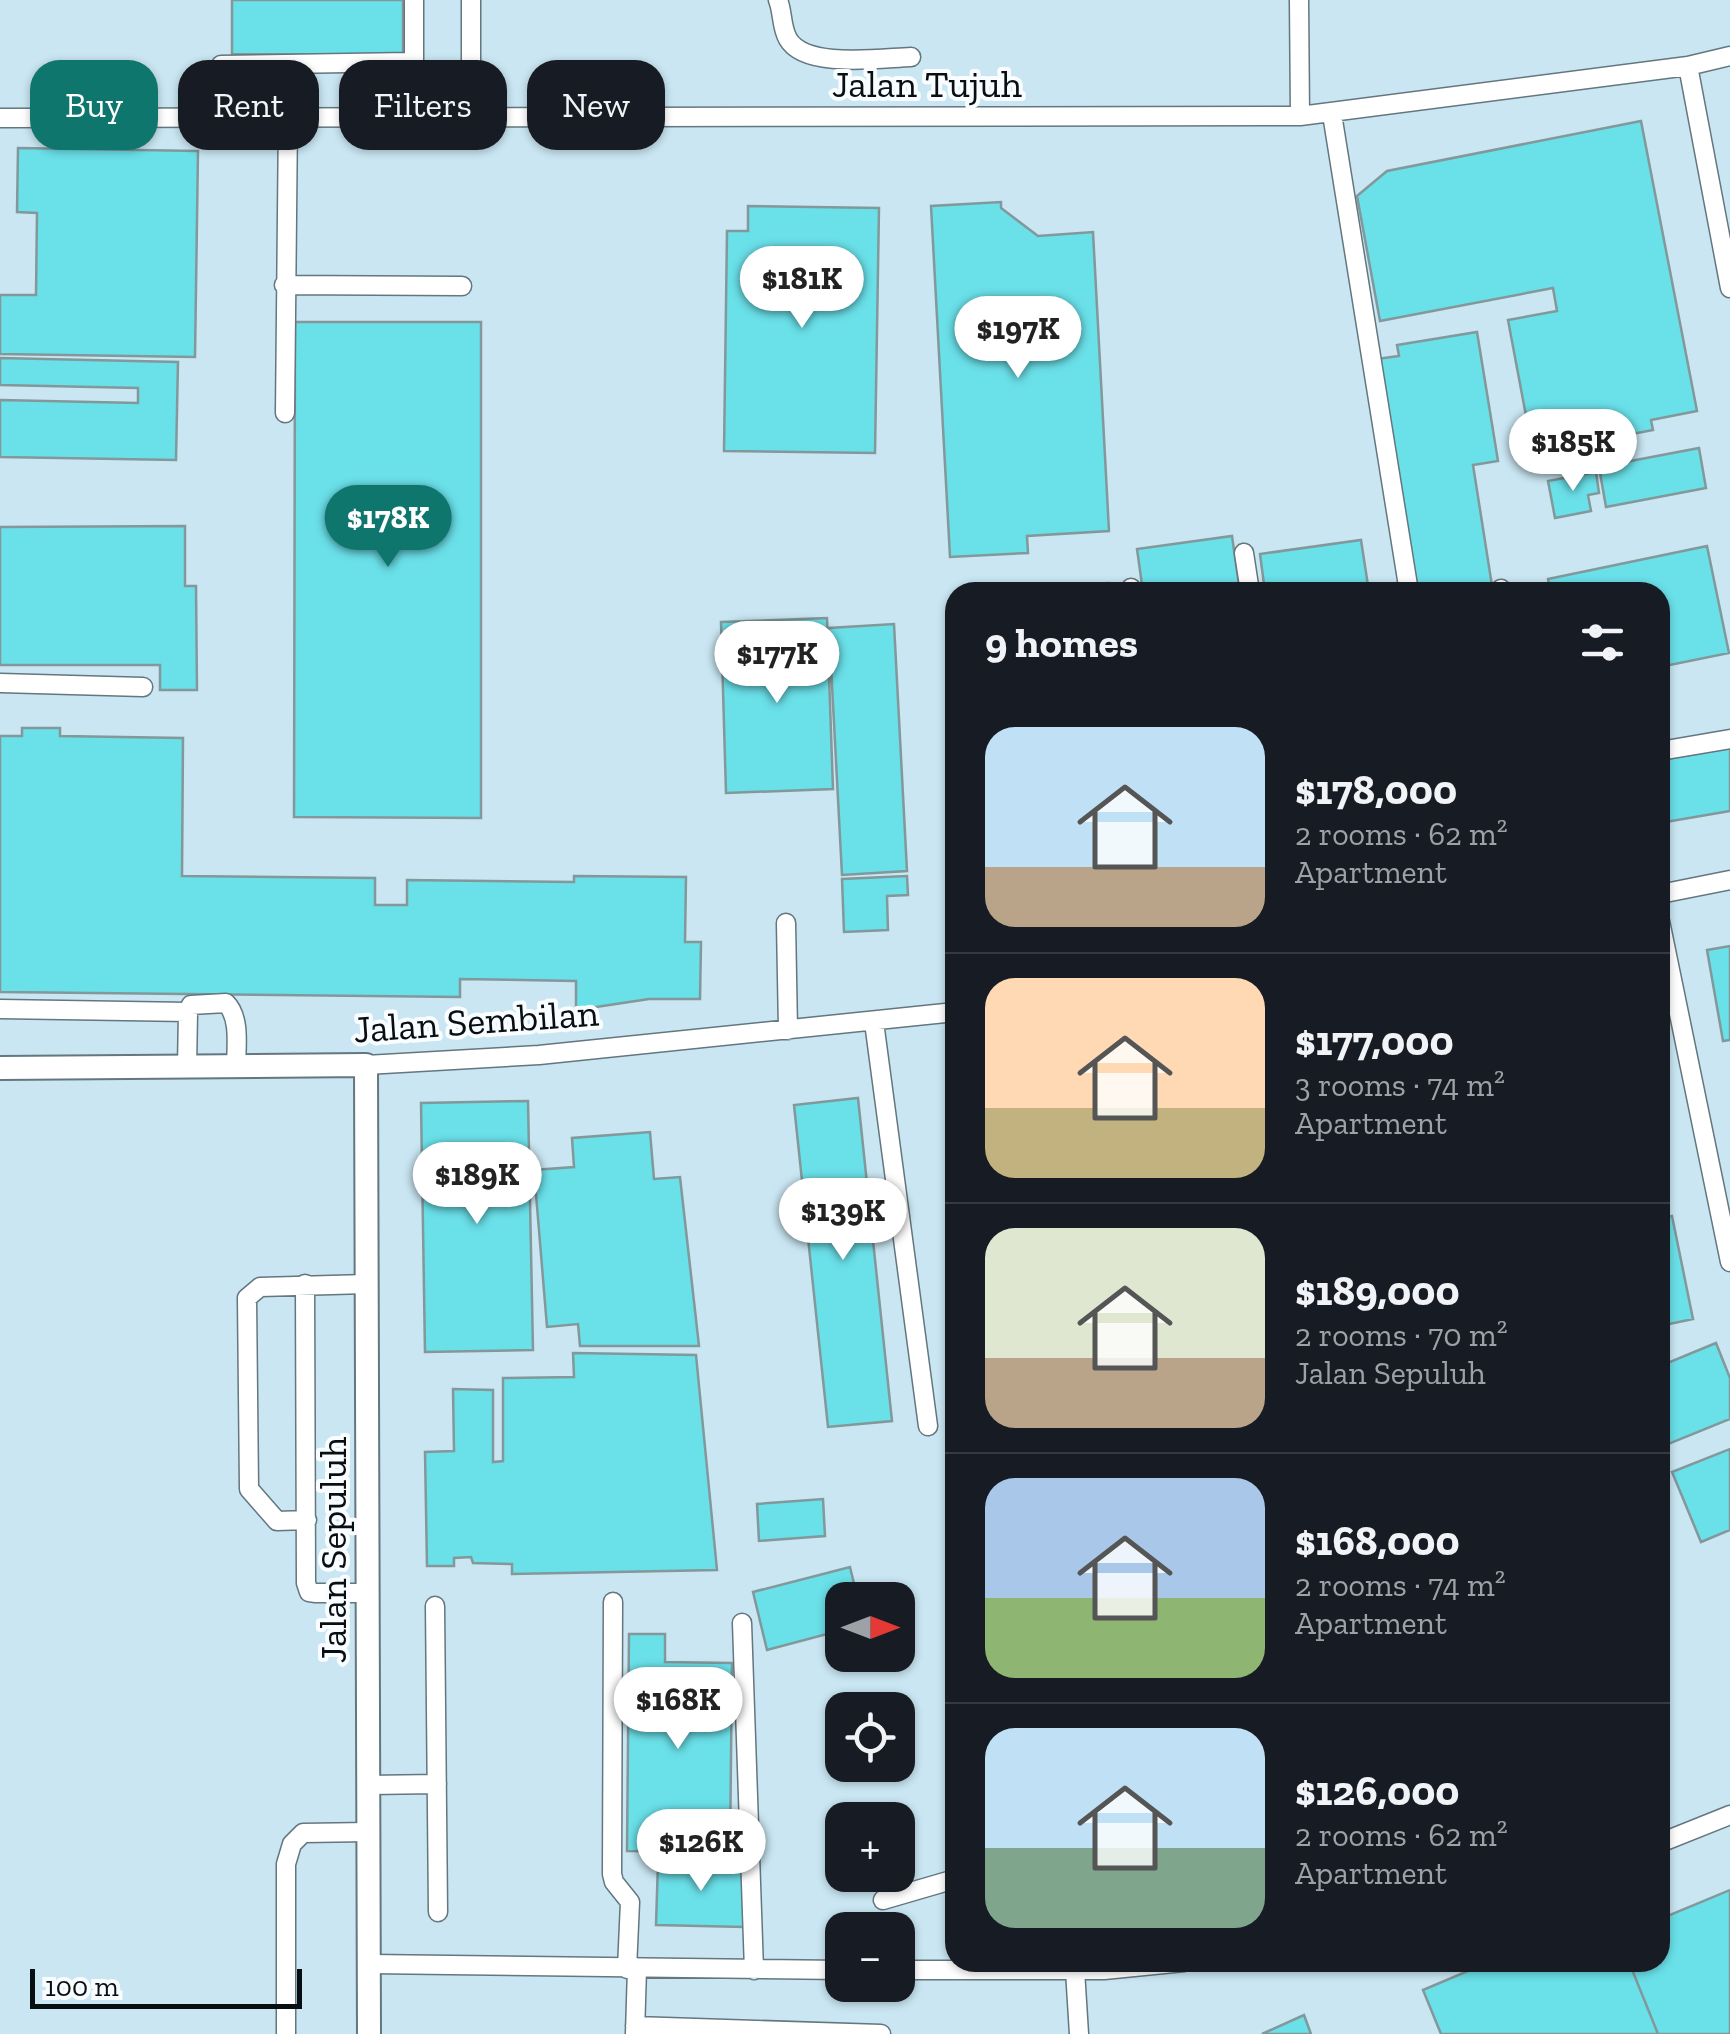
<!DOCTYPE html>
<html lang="en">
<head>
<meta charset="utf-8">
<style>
	:root { --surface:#171b24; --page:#20242c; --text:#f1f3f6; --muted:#9ea1a6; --line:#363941; --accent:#0f766e }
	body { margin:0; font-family:"Zilla Slab",serif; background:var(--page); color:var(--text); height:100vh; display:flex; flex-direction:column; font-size:38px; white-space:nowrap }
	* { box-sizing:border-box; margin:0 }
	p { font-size:32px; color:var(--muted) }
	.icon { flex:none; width:55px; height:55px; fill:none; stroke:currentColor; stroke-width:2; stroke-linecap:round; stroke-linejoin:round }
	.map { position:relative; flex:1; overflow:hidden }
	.sheet { position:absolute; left:945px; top:582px; width:725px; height:1390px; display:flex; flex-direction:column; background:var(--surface); border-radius:30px; box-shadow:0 2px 8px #0004 }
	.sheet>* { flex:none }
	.banner { position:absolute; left:30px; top:60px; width:765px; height:90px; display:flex; gap:20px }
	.needle { width:65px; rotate:90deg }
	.buttons { position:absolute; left:825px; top:1582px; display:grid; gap:20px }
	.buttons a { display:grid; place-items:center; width:90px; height:90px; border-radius:20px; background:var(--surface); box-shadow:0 2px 8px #0004; font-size:50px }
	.scale { position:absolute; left:30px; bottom:25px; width:272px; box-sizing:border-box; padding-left:10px; border:5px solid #080f12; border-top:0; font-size:28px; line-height:35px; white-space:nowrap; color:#080f12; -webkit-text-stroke:8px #f9fdff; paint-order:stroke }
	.price { position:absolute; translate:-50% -85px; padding:0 22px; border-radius:35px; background:#fff; color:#222; font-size:32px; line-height:65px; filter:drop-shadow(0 2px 5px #0008) }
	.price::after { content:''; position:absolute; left:50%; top:60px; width:30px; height:22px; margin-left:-15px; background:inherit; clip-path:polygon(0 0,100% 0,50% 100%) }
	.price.on { background:var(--accent); color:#fff }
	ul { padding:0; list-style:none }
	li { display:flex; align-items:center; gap:30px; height:250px; padding:0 40px }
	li+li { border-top:2px solid var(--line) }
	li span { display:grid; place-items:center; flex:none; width:280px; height:200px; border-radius:30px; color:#555 }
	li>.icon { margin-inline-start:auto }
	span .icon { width:120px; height:120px; fill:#fffc; stroke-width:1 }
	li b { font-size:42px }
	h2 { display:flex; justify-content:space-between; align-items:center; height:120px; padding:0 40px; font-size:42px }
	.tag { padding:0 35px; border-radius:30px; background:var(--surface); box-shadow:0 2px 8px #0004; font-size:35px; line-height:90px }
	.tag.on { background:var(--accent); color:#fff }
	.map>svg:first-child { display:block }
	.built { fill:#c9e6f2; fill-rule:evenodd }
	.building { fill:#6ae0e9; stroke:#82989a; stroke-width:2.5 }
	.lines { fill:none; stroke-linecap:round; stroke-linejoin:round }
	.minor-casing { stroke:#64767e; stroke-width:21 }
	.major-casing { stroke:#64767e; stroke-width:26 }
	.minor { stroke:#fff; stroke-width:18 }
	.major { stroke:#fff; stroke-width:22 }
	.labels { text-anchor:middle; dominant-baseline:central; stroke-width:8; stroke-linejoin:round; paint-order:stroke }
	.street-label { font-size:38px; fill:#080f12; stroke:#f9fdff }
</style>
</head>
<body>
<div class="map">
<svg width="1730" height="2034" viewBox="0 0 1730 2034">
	<rect width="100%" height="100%" fill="#def3fc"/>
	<path class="built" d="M0,0H1730V2034H0ZM955,592H1660V1962H955ZM842,1600H898V1655H842ZM842,1710H898V1765H842ZM842,1820H898V1875H842ZM842,1930H898V1985H842Z"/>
	<path class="building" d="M232,0H403V55L232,54Z
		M1641,121L1697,411L1651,420L1653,430L1533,453L1508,320L1557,311L1553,288L1380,321L1357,196L1387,171Z
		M18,148L198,151L195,357L0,354V295H36L37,213L17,212Z
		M1001,202V208L1038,236L1093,232L1109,531L1027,536L1028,553L950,557L931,206Z
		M748,206L879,208L875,453L724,451L727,231H748Z
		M295,322H481V818L294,817Z
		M1477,332L1498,461L1473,465L1493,592H1413L1376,359L1399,356L1397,345Z
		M0,358L178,362L176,460L0,457V400L138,403V388L0,385Z
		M1699,448L1706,488L1606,507L1599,467Z
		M1596,472L1599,493L1588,495L1591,511L1555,518L1548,481Z
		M185,526V586H196L197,690H160V665H0V527Z
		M1232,536L1240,592H1143L1137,549Z
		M1361,540L1369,592H1265L1260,554Z
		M1707,546L1729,653L1660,667V592H1550L1548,579Z
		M1109,583L1110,592H966V589Z
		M827,618L833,789L726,793L721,622Z
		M894,624L907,871L842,875L829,628Z
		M951,700H955V736H953Z
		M22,728H60V736L183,738L182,876L375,878V905H407V880L574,882V876L686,877L685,942H701L700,999H649L576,1010V981L460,979V997L0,992V736H22Z
		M1730,748V811L1660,823V760Z
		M907,876L908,895L887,896L888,930L844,932L842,879Z
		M1730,946V1040L1723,1041L1707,950Z
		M858,1098L892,1421L828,1427L794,1105Z
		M528,1101L533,1350L425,1352L421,1103Z
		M650,1132L654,1179L680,1177L699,1346H580L578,1324L547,1327L534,1170L574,1167L572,1138Z
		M1660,1147L1668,1186L1660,1188Z
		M1672,1216L1693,1319L1660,1326V1218Z
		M1716,1343L1730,1378V1419L1666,1445L1660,1431V1366Z
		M573,1353L696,1355L717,1570L512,1574V1564L473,1563L471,1557L454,1558V1566H427L425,1452L454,1451L453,1389L493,1390V1462L503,1461V1378L574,1377Z
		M1730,1449V1530L1701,1542L1672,1472Z
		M823,1499L825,1536L759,1541L757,1504Z
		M850,1567L858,1600H842V1630L767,1650L753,1592Z
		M629,1634H665V1662L732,1663L730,1852L627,1851Z
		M658,1862L746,1864L744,1927L656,1925Z
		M1730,1890V2034H1658L1629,1962H1660V1919Z
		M1489,1962H1629L1658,2034H1441L1423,1990Z
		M1304,2015L1311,2034H1262Z"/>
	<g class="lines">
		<g class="minor-casing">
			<path id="minor" d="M471,0V117
				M778,0C783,12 781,27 788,39C805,69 880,58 911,57
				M1299,0L1300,116
				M1688,66L1730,288
				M1332,114L1409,592
				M216,117L221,65L410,62L414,59V0
				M0,118L1300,116L1688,66L1730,56
				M284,285L462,286
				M285,413L288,117
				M1244,553L1250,592
				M1131,588V592
				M1501,589L1502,592
				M0,683L143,687
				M1660,751L1730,739
				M1660,894L1730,880
				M1660,921L1730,1262
				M786,923L788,1030
				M0,1009L188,1012L191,1005L226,1003C241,1018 236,1048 236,1068
				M874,1022L928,1426
				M366,1065L539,1055L955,1012
				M187,1068L188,1012
				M305,1284L306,1583L309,1592L316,1593H367
				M307,1520L277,1521L249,1489L247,1298L260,1287L367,1284
				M613,1602L612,1874L614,1882L630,1902L627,1969
				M435,1606L438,1912
				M742,1623L754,1970
				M369,1785L437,1784
				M1660,1843L1730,1815
				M883,1900L955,1879
				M370,1964L842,1970
				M898,1970H1104L1184,1962
				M1075,1970L1079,2034
				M635,2026L881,2034
				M635,2033L637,1969
				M286,2034V1864L292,1844L303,1833L369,1832"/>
		</g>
		<g class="major-casing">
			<path id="major" d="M0,1068L366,1065L369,2034"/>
		</g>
		<use href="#minor" class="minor"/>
		<use href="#major" class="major"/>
	</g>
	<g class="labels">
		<g class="street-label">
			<text x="927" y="84">Jalan Tujuh</text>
			<text transform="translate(476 1021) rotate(-4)">Jalan Sembilan</text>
			<text transform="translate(333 1550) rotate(-90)">Jalan Sepuluh</text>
		</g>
	</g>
</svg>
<div class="buttons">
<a><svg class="needle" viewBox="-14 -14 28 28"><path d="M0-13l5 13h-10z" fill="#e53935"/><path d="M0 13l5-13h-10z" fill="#9ea1a6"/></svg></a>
<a><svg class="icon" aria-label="locate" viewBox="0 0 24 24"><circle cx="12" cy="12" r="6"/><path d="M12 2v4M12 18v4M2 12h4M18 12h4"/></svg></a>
<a>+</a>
<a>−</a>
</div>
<div class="scale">100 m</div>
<b class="price" style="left:802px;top:331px">$181K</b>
<b class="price" style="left:1018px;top:381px">$197K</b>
<b class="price" style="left:1573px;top:494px">$185K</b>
<b class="price on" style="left:388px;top:570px">$178K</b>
<b class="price" style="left:777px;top:706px">$177K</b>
<b class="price" style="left:477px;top:1227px">$189K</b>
<b class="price" style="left:843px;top:1263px">$139K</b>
<b class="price" style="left:678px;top:1752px">$168K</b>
<b class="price" style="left:701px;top:1894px">$126K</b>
<div class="banner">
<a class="tag on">Buy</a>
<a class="tag">Rent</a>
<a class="tag">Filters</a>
<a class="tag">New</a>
</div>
<section class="sheet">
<h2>9 homes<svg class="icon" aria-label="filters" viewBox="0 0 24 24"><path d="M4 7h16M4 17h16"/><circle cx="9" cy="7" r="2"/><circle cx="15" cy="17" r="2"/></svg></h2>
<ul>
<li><span style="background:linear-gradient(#bfe0f5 70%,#b9a48a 0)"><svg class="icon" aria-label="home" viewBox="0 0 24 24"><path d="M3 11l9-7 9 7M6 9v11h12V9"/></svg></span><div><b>$178,000</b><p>2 rooms · 62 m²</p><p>Apartment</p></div></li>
<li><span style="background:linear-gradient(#ffd9b3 65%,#c2b280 0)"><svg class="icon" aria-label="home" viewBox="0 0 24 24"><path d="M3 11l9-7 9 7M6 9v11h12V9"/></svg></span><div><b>$177,000</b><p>3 rooms · 74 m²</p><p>Apartment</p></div></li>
<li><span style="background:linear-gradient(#dfe7d0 65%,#b9a48a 0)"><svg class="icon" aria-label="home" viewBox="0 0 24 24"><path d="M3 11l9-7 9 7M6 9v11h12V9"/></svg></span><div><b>$189,000</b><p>2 rooms · 70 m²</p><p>Jalan Sepuluh</p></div></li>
<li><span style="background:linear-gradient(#a9c7e8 60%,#8fb573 0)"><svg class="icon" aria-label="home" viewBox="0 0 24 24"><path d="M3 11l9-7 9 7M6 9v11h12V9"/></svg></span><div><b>$168,000</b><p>2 rooms · 74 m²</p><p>Apartment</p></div></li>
<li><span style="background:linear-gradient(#bfe0f5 60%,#7fa58c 0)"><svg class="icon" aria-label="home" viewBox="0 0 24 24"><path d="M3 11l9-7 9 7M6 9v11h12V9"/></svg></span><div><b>$126,000</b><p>2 rooms · 62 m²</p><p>Apartment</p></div></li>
</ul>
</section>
</div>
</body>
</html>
